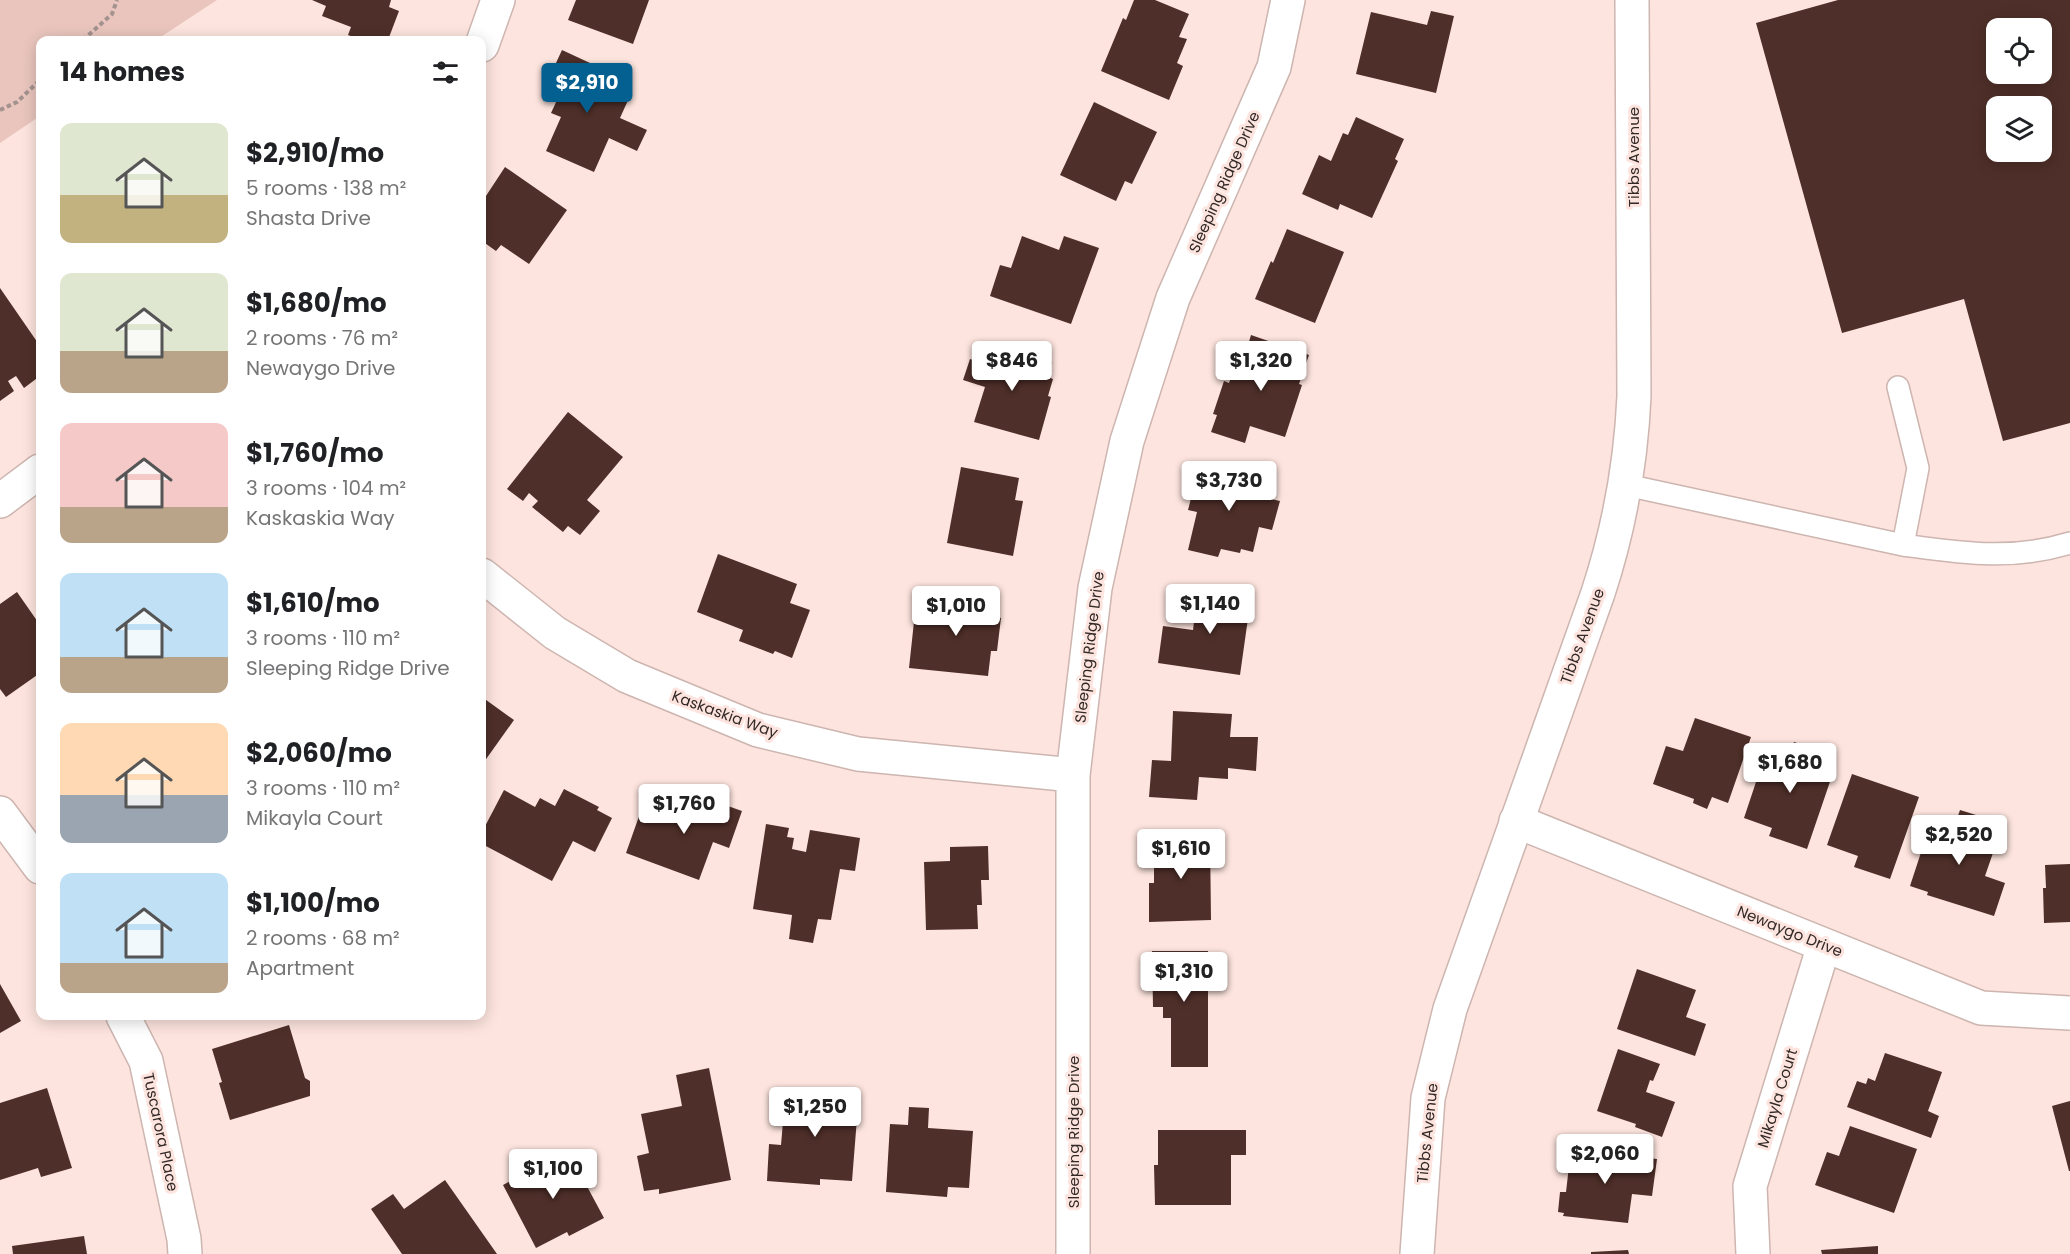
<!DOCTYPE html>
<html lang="en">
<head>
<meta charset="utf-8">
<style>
	:root { --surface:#fff; --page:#f6f6f6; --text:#202124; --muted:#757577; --accent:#046090 }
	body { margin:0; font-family:Poppins,sans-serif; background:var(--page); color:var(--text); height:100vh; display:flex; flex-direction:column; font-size:22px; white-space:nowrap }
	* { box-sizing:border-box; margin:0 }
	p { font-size:20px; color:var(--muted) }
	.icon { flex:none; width:33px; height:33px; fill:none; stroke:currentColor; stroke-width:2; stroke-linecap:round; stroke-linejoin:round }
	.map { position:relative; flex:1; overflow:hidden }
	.panel { position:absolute; left:36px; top:36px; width:450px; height:984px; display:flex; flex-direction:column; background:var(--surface); border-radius:12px; box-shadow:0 3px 15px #0003 }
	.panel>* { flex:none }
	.fabs { position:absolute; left:1986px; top:18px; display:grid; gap:12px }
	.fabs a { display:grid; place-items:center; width:66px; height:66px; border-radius:12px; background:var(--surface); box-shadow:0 3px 15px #0003; font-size:30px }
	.price { position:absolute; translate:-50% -51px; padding:0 14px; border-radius:6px; background:#fff; color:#222; font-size:20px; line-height:39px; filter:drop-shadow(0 2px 3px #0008) }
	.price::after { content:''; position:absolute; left:50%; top:36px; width:18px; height:14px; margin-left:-9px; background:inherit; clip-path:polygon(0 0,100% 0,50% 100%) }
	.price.selected { background:var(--accent); color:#fff }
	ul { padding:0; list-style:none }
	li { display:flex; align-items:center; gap:18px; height:150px; padding:0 24px }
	li span { display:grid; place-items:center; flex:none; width:168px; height:120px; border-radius:12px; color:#555 }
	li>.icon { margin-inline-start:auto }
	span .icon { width:72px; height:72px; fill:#fffc; stroke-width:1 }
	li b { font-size:26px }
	h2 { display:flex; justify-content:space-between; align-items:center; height:72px; padding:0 24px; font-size:26px }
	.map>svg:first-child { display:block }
	.green { fill:#e9c5bd }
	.building { fill:#4f2f29; fill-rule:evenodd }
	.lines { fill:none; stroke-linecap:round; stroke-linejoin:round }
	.service-casing { stroke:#cdb5b0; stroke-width:24 }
	.minor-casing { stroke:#cdb5b0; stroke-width:36 }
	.tertiary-casing { stroke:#cdb5b0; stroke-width:36 }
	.path { stroke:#a4928e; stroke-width:4; stroke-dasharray:4.5 3; stroke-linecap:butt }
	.service { stroke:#fff; stroke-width:21 }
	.minor { stroke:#fff; stroke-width:33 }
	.tertiary { stroke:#fff; stroke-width:33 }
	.labels { text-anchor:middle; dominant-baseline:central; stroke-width:6; stroke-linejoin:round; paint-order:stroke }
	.street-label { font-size:15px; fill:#322927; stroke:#fde4de }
</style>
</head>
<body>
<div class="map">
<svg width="2070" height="1254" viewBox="0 0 2070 1254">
	<rect width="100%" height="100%" fill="#fde4de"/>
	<path class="green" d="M0,0H217L156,40H40V116L0,143Z"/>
	<path class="building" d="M312,0H391L389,7L399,11L388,40H361L348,35L351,27L322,16L326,6Z
		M576,0H649L633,44L568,20Z
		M1134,0H1155L1189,14L1179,37L1187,39L1177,63L1183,66L1169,100L1101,71L1123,18L1126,20Z
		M1838,0H2070V423L2003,441L1964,299L1842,333L1756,23ZM1996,28H2042V74H1996ZM1996,106H2042V152H1996Z
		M1431,11L1454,16L1436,93L1356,74L1371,12L1427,25Z
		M562,50L603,69L597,83L629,98L620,118L647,130L637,151L609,138L594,172L546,151L561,117L551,113L558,98L543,91Z
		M1094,102L1157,132L1132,184L1125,181L1116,201L1060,175Z
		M1356,117L1404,139L1395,159L1398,161L1372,218L1340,204L1338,210L1302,194L1319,155L1331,161L1343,133L1348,135Z
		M505,167L567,210L529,264L501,245L496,251L482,241V202Z
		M1287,229L1344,252L1315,323L1255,299L1271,261L1273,263Z
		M1022,236L1059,250L1064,236L1099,248L1071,324L990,296L1000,265L1011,268Z
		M0,288L40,346V376L24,388L16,376L8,381L14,391L0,401Z
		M1251,335L1309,355L1299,384L1302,385L1285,437L1250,426L1245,443L1211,432L1217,415L1213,414L1224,381L1229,383L1236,363L1249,367L1252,357L1245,355Z
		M995,345L1052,362L1047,377L1053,379L1048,396L1051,397L1039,440L974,422L985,387L963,380L970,359L989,365Z
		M568,412L623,457L587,500L600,511L580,535L568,526L563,532L532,507L538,501L529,493L523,501L507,489Z
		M1208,464L1258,476L1254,495L1280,501L1272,530L1259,527L1253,552L1241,549L1240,553L1221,549L1218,557L1188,550L1197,512L1188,510L1194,487H1197L1200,472L1206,473Z
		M961,467L1019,478L1015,500L1023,501L1013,556L947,543Z
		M718,554L797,584L790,603L810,610L792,658L775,651L773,654L739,641L743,630L697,612Z
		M1198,590L1251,597L1240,675L1158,663L1163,626L1193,630Z
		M17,592L40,625V673L6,697L0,689V604Z
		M965,598L999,601L997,617L1001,618L997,651H991L988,676L909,668L916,603L963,609Z
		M482,697L514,720L484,762L482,760Z
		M1173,711L1232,714L1230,737H1258L1256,771L1228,768V779L1199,777L1197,800L1149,797L1152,760L1171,761Z
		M1695,718L1751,737L1728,803L1712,797L1707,809L1693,803L1694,799L1653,784L1666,746L1683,751Z
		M1794,742L1816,750L1812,762L1834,770L1807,849L1769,836L1772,828L1744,818L1768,746L1789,753Z
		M1852,774L1919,797L1890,879L1854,867L1858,856L1827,845Z
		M564,789L599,807L597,810L612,818L595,852L573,841L552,881L482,844V832L504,790L535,807L540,798L555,806Z
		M691,793L742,811L729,848L713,842L699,880L626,853L643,805L682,819Z
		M1960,810L1989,819L1980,845L1994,850L1985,876L2005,883L1994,916L1927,895L1928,892L1910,886L1929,828L1951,836Z
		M766,824L789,828L787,837L794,838L792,849L806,852L810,830L860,838L855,871L840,869L831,920L818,919L813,943L789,939L792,915L753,909Z
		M1210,837L1211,920L1149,922V883H1154V838Z
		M988,846L989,880H981L982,905H977L978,929L926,930L924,862L950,861V847Z
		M2070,864V922L2044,923L2043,888H2046L2045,865Z
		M1152,951H1208V1067H1171V1018H1163V1007H1153Z
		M1637,969L1696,990L1686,1017L1706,1024L1695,1056L1617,1029Z
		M0,984L21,1021L0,1033Z
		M289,1025L305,1078L310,1081V1096L230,1120L219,1083L222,1082L212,1049Z
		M1618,1049L1660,1064L1653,1081L1650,1080L1646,1092L1675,1102L1662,1137L1635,1127L1636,1124L1597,1111Z
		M1885,1053L1942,1072L1928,1111L1939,1116L1931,1138L1847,1107L1857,1081L1866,1084L1868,1078L1875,1081Z
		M709,1068L731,1180L659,1194V1189L644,1191L637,1156L649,1153L641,1114L682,1106L676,1075Z
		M786,1087L859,1093L852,1181L820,1179V1185L767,1181L769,1144L781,1145Z
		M47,1088L72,1168L41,1177L38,1168L0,1180V1103Z
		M2070,1101V1171H2069L2052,1106Z
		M909,1107L929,1108L928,1128L973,1131L969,1188L948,1187L947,1197L886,1192L890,1124L908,1125Z
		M1850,1126L1917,1149L1894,1213L1815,1185L1827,1152L1839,1156Z
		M1158,1130H1246V1155H1231V1205H1155L1154,1165H1158Z
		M1571,1149L1657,1159L1652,1196L1632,1194L1628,1223L1563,1216L1564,1213L1558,1212L1560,1192H1566Z
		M568,1151L604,1218L569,1236L567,1232L536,1248L503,1185Z
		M445,1180L497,1254H402L371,1209L393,1194L404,1209Z
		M84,1236L87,1254H13L12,1246Z
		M1878,1246V1254H1822L1821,1250Z
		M1628,1250L1629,1254H1591V1252Z"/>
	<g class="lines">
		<g class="service-casing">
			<path id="service" d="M1626,485L1903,545L1918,468L1898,387
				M1903,545C1962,553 2011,561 2070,543"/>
		</g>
		<g class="minor-casing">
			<path id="minor" d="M482,45L498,0
				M0,501L40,471
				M482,575L555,633L627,676L758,730L858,754L1073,775
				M0,813L40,867
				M1516,821L1981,1008L2070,1013
				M123,1016L146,1061L184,1239L185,1254
				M1073,1254V775L1095,588L1127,441L1173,298L1274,67L1288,0
				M1753,1254L1750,1186L1824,945"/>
		</g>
		<g class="tertiary-casing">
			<path id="tertiary" d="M1417,1254L1428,1098L1450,1009L1598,593C1619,529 1631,464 1634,396L1632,0"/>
		</g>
		<path class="path" d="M83,40L112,14L117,0
			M0,110L17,102L40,80"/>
		<use href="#service" class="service"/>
		<use href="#minor" class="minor"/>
		<use href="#tertiary" class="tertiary"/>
	</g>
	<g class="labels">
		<g class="street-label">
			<text transform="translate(1633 157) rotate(-90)">Tibbs Avenue</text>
			<text transform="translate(1224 182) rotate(-66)">Sleeping Ridge Drive</text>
			<text transform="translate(1582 636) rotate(-70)">Tibbs Avenue</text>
			<text transform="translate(1089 647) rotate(-83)">Sleeping Ridge Drive</text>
			<text transform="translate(725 714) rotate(20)">Kaskaskia Way</text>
			<text transform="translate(1790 931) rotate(22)">Newaygo Drive</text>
			<text transform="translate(1777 1098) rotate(-73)">Mikayla Court</text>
			<text transform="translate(161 1132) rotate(78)">Tuscarora Place</text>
			<text transform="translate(1073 1132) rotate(-90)">Sleeping Ridge Drive</text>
			<text transform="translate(1427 1133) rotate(-84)">Tibbs Avenue</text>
		</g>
	</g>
</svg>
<div class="fabs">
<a><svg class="icon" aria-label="locate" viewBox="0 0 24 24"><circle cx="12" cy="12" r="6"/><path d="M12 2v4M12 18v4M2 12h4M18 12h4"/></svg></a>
<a><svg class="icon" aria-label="layers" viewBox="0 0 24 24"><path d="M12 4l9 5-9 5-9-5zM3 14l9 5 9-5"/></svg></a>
</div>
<b class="price selected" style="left:587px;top:114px">$2,910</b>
<b class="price" style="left:1012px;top:392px">$846</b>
<b class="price" style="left:1261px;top:392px">$1,320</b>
<b class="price" style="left:1229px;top:512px">$3,730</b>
<b class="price" style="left:1210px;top:635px">$1,140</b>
<b class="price" style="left:956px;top:637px">$1,010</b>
<b class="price" style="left:1790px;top:794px">$1,680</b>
<b class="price" style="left:684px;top:835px">$1,760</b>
<b class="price" style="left:1959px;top:866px">$2,520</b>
<b class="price" style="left:1181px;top:880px">$1,610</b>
<b class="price" style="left:1184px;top:1003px">$1,310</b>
<b class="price" style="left:815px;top:1138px">$1,250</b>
<b class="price" style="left:1605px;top:1185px">$2,060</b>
<b class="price" style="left:553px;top:1200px">$1,100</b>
<section class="panel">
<h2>14 homes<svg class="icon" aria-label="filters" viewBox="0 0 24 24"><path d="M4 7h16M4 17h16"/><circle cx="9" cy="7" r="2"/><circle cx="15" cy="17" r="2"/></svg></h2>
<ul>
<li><span style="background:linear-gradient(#dfe7d0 60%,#c2b280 0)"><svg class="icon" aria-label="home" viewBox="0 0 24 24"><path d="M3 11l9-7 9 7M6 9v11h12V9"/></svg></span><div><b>$2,910/mo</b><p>5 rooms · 138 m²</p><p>Shasta Drive</p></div></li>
<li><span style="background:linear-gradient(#dfe7d0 65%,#b9a48a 0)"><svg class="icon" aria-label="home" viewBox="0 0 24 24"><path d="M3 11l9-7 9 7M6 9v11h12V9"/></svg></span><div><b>$1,680/mo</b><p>2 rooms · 76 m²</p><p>Newaygo Drive</p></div></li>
<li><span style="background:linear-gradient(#f6c9c9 70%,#b9a48a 0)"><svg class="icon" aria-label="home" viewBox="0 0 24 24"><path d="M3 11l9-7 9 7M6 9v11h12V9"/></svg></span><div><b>$1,760/mo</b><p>3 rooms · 104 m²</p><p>Kaskaskia Way</p></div></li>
<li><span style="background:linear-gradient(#bfe0f5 70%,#b9a48a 0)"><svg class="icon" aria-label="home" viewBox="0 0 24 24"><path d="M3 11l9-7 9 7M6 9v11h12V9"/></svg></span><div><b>$1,610/mo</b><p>3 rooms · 110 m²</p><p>Sleeping Ridge Drive</p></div></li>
<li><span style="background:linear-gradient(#ffd9b3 60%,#9aa5b1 0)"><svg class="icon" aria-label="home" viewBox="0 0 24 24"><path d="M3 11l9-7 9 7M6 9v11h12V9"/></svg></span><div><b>$2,060/mo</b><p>3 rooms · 110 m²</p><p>Mikayla Court</p></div></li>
<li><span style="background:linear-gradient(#bfe0f5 75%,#b9a48a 0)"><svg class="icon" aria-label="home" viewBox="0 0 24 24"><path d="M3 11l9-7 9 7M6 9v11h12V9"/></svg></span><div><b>$1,100/mo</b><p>2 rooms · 68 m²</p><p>Apartment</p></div></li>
</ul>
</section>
</div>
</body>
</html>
